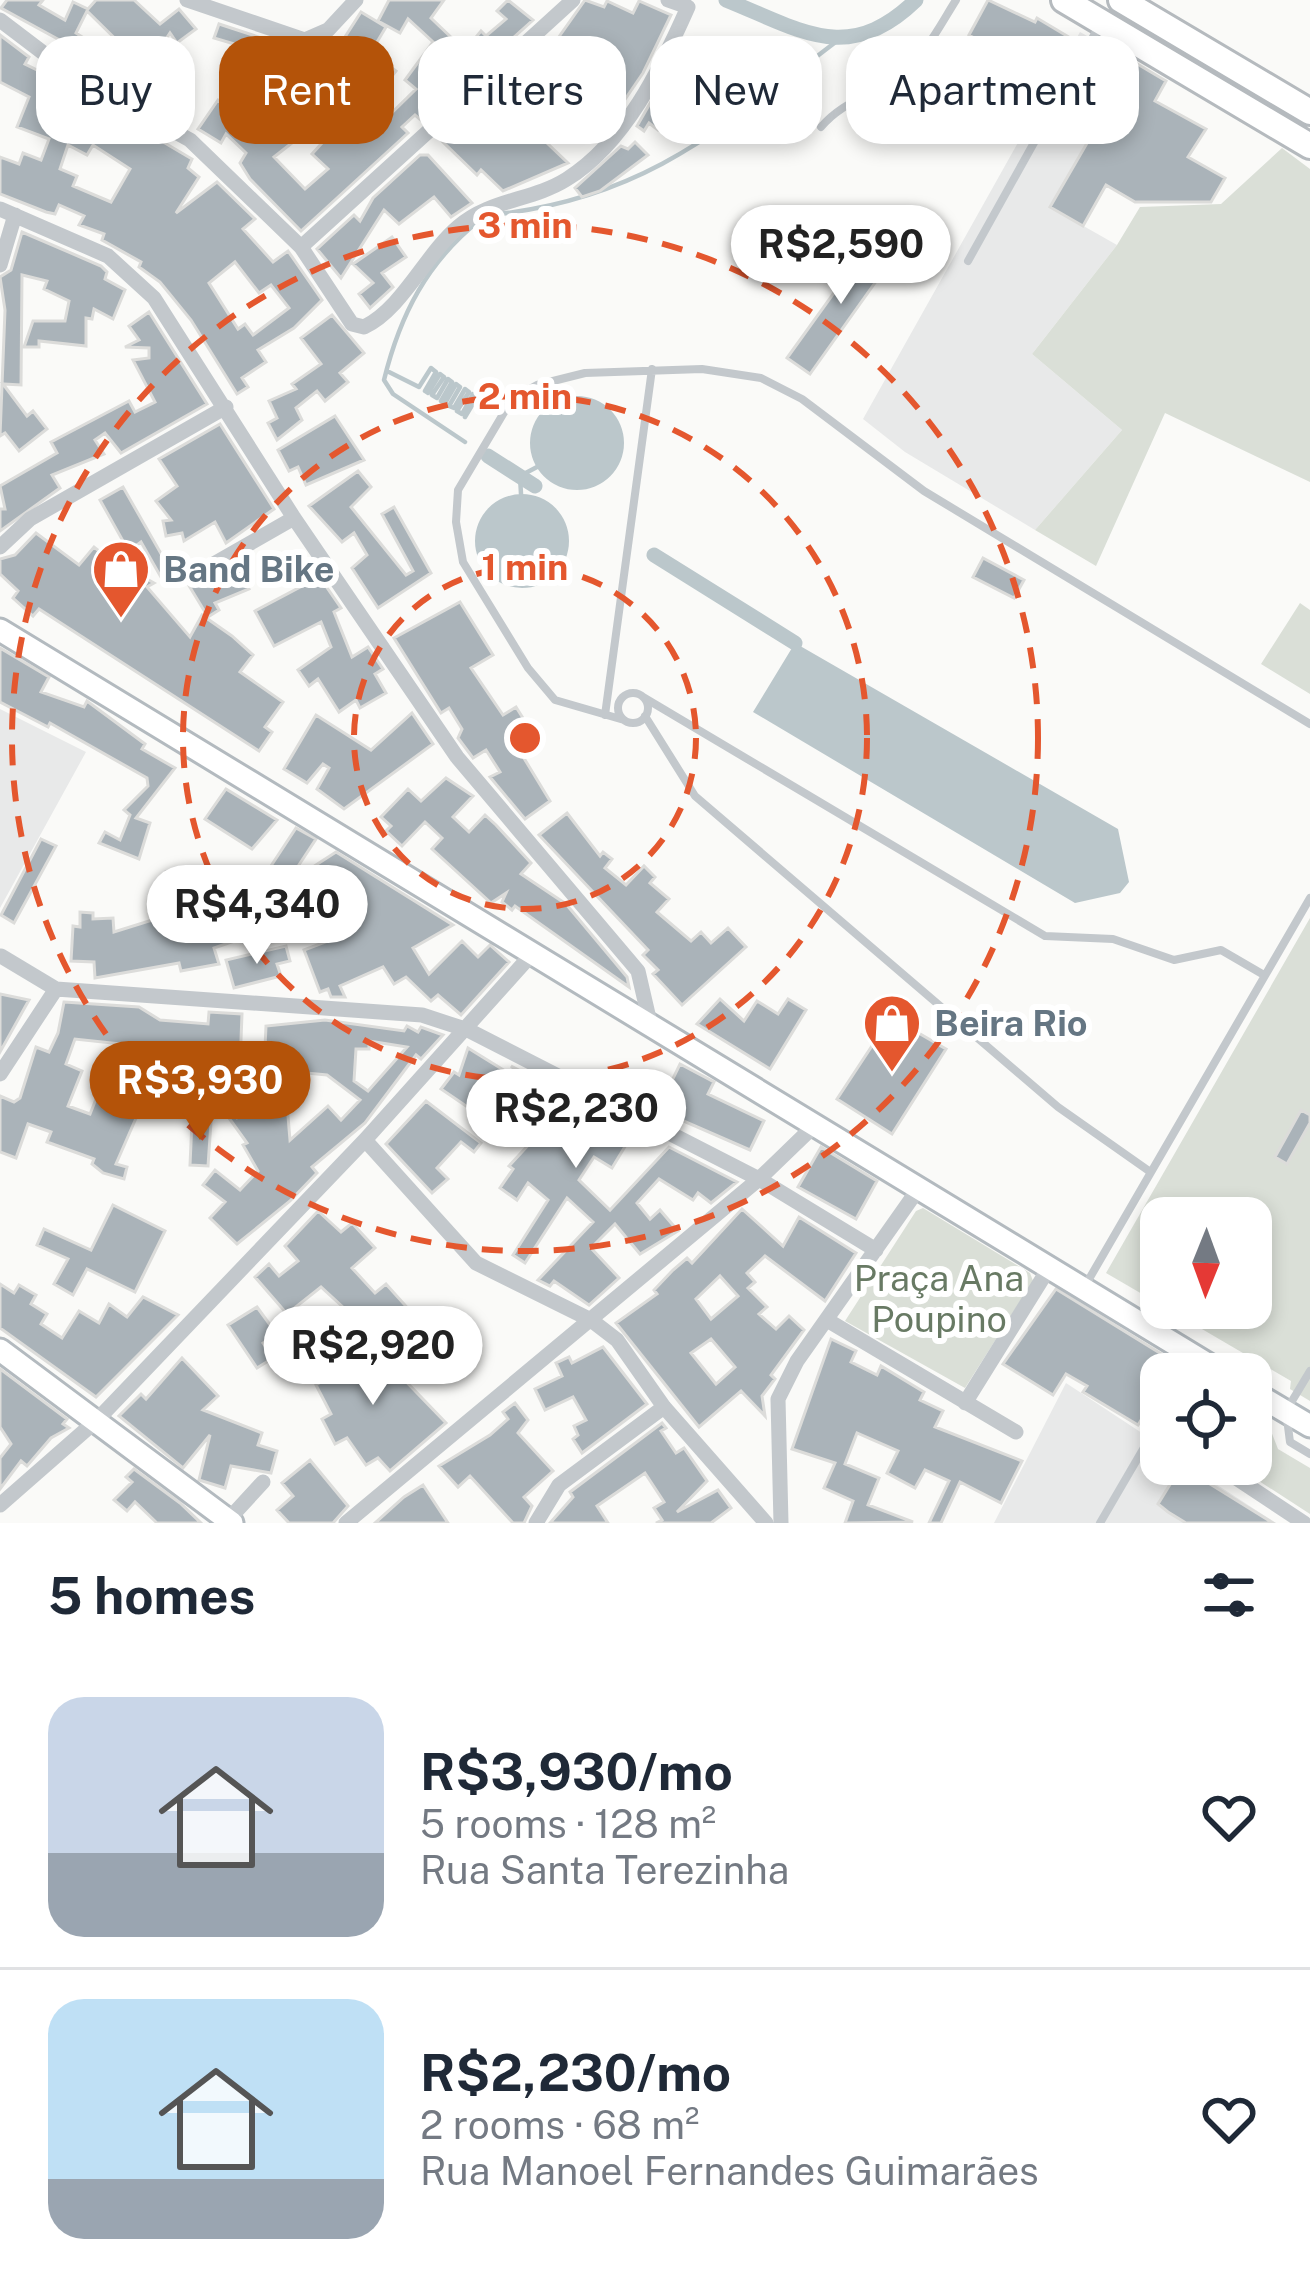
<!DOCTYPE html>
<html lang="en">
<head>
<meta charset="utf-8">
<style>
	:root { --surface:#fff; --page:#f2f2f3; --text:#1f2937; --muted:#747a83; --line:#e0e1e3; --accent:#b45309 }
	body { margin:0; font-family:"Public Sans",sans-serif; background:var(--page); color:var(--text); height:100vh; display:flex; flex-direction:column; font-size:45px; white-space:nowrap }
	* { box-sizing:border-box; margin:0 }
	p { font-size:39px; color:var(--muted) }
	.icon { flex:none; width:66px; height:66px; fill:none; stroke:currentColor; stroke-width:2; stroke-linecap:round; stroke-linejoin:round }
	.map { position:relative; height:1523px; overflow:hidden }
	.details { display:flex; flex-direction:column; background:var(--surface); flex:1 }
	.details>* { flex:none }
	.guide { position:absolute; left:36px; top:36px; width:1239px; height:108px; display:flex; gap:24px }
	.needle { width:78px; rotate:181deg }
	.controls { position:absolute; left:1140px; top:1197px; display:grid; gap:24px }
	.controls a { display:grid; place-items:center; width:132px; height:132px; border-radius:24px; background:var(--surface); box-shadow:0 6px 18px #0003; font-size:60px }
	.price { position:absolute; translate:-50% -102px; padding:0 27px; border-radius:42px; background:#fff; color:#222; font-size:39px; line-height:78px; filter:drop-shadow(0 3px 6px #0008) }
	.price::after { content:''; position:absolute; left:50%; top:72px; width:36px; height:27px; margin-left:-18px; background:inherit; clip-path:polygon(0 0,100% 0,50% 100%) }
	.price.current { background:var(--accent); color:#fff }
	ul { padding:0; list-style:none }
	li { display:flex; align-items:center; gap:36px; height:300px; padding:0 48px }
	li+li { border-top:3px solid var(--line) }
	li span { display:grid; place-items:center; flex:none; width:336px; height:240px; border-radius:36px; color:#555 }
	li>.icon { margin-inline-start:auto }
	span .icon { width:144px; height:144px; fill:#fffc; stroke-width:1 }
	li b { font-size:51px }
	h2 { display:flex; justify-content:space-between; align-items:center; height:144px; padding:0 48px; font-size:51px }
	.pill { padding:0 42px; border-radius:36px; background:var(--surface); box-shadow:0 6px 18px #0003; font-size:42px; line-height:108px }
	.pill.current { background:var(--accent); color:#fff }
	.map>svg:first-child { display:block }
	.built { fill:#e8e9e9 }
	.green { fill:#dadfd7 }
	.water { fill:#bbc7cb }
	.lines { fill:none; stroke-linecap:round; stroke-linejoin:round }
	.stream { stroke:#bbc7cb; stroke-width:4.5 }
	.canal { stroke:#bbc7cb; stroke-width:15 }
	.building { fill:#aab3b9; stroke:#dcdcda; stroke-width:3; fill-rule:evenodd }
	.secondary-casing { stroke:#b3babf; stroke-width:27 }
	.primary-casing { stroke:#b5babe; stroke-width:30 }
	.lane { stroke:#c3c8cc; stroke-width:8 }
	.street { stroke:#c3c8cc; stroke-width:15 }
	.secondary { stroke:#fff; stroke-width:21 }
	.primary { stroke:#fff; stroke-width:24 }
	.ring { fill:none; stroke:#e4572e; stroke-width:6; stroke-dasharray:21 15 }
	.labels { text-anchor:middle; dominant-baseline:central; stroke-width:12; stroke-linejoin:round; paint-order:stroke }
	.poi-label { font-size:36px; font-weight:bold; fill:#657683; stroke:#fff; text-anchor:start }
	.park-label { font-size:36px; fill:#687a64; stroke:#fff }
	.centre { fill:#e4572e; stroke:#fff; stroke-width:6 }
	.ring-label { font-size:36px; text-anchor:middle; font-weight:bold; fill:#e4572e; stroke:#fff; stroke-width:12; stroke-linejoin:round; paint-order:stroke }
</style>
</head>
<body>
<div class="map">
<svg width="1310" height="1523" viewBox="0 0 1310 1523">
	<rect width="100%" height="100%" fill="#fafaf8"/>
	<path class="built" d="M1080,32L1134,62L1050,207L1117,245L1032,354L1122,430L1035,530L905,452L863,419Z
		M0,709L86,752L0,908Z
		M1066,1383L1151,1439L1161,1448V1464H1185L1276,1523H994Z"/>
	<path class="green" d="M1282,148L1310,169V482L1165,413L1096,566L1035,530L1122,430L1032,354L1117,245L1140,207L1221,204Z
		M1300,603L1310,610V694L1261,664Z
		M1310,918V1401L1290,1389L1291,1381L1166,1308H1251V1218H1161V1305L1106,1273Z
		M923,1208L1030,1273L1033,1281L965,1388L845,1321L916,1211Z
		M1251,1405L1264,1413L1278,1449L1310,1468V1514L1239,1468L1251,1464Z"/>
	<path class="water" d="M530 443a47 47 0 1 1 94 0a47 47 0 1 1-94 0Z
		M475 541a47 47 0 1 1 94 0a47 47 0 1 1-94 0Z
		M795,643L1118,829L1129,882L1120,893L1075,903L753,712Z"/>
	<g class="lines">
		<path class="stream" d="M490,215C642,200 720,130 837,41
			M389,372L419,387L431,368L436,372L425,391L428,393L440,374L444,377L432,395L437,398L448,379L452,382L441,401L445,403L456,384L460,387L449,406L454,408L465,389L469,392L457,411L462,414L473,394L477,397L465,417
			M465,442L393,394L384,380C400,315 427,262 480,220
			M521,494L520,476L537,467"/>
		<path class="canal" d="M726,0C801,30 848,66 916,0
			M488,456L535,486
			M654,555L795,643"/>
	</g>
	<path class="building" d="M7,0H43L39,5L65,20L73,2L88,9L96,0H134L160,24L179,9L196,29L177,43L170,33L146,69L87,11L76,33L124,64L113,80L86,69L62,48L65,43L1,8Z
		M389,0H444L431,18L455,41L439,73L453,82L436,108L422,121L415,115L402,127L408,133L301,231L250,179L240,163L246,153L226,134L221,143L198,129L218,100L267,135L296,109L276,93L280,87L251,69L255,57L246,54L248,48L214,38L219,24L283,45L315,71L330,51L334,54L361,12L386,27L371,52L396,71L374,99L361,89L274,157L305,189L328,169L312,154L343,120L364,140L416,89L405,80L433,42L408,19L400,33L378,21Z
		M508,0L533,20L504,46L498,40L479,58L468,47L481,31L486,36L506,19L497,11Z
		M585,0L604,7L607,1L633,13L639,1L671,15L643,73L602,133L558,108L544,122L556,134L547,143L568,163L503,191L481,170L477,175L442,141L444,136L454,125L463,129L479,114L473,108L481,100L506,125L526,105L505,83L521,68L540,87L555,69L547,58L564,46L556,41Z
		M988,0L1035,22L1037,18L1072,39L1051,72L1041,65L1035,74L969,35Z
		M0,35L29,57L25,64L43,73L38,84L104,107L192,159L188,168L199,177L176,213L217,182L255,219L243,229L273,262L288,251L322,300L294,328L258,350L266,362L242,378L248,387L237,394L191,320L160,282L139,267L141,262L102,240L104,234L79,225L84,216L59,205L55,214L46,212L0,194V157L19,164L23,153L41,160L49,139L17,127L29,97L0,82ZM68,145L87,155L93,145L130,169L111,202L73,186L77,176L60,169ZM235,262L259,293L271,285L289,308L253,335L245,324L238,329L209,283Z
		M683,46L738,73L719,111L724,114L717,125L686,105L658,130L649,123L644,131L637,126Z
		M1134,62L1166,81L1155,101L1206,129L1188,157L1225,178L1211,202H1135L1106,185L1083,226L1050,207Z
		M155,68L184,82L176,109L137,96Z
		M635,142L648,155L600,191L582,197L575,188L621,146L628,149Z
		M420,155H428L472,203L451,217L434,197L399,224L384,210L341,278L317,249L354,215L360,221L373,198Z
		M22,232L101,266L107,272L105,279L125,290L113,319L94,309L92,319L86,318V346L39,341V347H24L33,321H65L69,301L44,289L47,281L22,275L21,385L3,384L27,416L33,411L47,429L19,451L5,433L0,436L5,310L0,277L11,270Z
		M392,237L406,257L382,273L393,287L370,308L359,294L373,283L353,264Z
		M872,240L894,256L810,374L787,358Z
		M149,312L207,404L121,453L105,433L95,440L104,454L52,475L60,488L0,531V509H5L0,486L57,453L51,442L129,401L135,412L155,402L133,360L149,358V348L125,347L139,340L129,326Z
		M332,315L364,353L340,373L348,382L325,401L317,391L296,408L302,420L277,440L268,423L277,418L269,401L296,389L292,384L321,364L301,338Z
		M335,416L364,460L306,485L298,467L289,471L278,450Z
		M220,424L274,509L226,543L215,522L184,541L182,533L166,536L163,521L171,520L156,501L177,486L159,459Z
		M358,471L371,487L351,507L406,575L413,571L382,514L394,507L431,573L378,608L352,568L367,555L354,533L342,542L309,506Z
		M123,487L172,573L162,579L141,542L115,561L154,583L147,587L190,637L202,615L232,636L253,655L240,672L283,702L265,727L272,732L259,751L39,609L33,616L13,598L18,591L0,574V559L15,555L36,533L79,565L94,547L104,555L123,541L100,500Z
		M983,558L1024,580L1014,598L973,577Z
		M310,563L341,608L334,612L352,657L368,647L383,669L375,674L386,693L360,708L356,700L339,712L318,679L309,686L298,670L331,647L321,622L274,646L255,611L304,585L298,566Z
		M239,566L249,589L215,603L219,610L208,617L188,584H203Z
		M460,602L493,655L471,668L503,715L516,707L533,734L516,745L550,801L525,819L490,777L500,772L486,750L473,758L458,738L462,729L449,708L441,713L394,638Z
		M0,648L49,677L41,692L84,707L87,701L145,744L142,749L175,768L136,818L150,823L139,859L99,843L105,832L120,840L130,815L124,810L148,786L147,778L50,723L48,727L0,702Z
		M412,713L433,744L344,809L317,789L329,768L323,764L307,783L284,769L316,715L371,750Z
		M446,778L473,796L453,817L469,832L485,815L496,825L531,863L521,874L566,904L627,977L629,987L515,906L512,910L502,902L506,893L491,903L432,849L442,838L425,822L402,846L386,831L391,826L381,817L408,789L421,801Z
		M226,789L277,820L252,849L205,819Z
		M567,813L600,856L603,852L612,859L605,868L626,885L644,866L655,877L650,883L669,899L657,912L691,941L701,932L711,943L728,928L746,947L682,1005L653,974L658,970L643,955L648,950L539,835Z
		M296,828L316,839L287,883L267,872Z
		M41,839L56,846L14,923L1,915Z
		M336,852L453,925L413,948L429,974L462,941L478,957L490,945L509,962L461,1015L438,995L431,1001L406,977L394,984L383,967L340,986L345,997H331L328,989L320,992L304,950L336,938L302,874Z
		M214,871L220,891L226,889L237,926L271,917L269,912L285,907L287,913L297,911L299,919L214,948L219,964L181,971L179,963L95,978L94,962L71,961L73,926L80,927V912L93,913V919L113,918L114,932L165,916H184L186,926L211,920L203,893L164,886L166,872L196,877Z
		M286,946L290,961L277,964L281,976L234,988L226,960Z
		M0,994L29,1000L0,1052Z
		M720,999L744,1021L757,1001L778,1014L788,999L806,1010L770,1069L697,1024Z
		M64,1002L139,1007L160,1020L208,1024L209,1012L242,1014L238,1117L259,1103L287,1104L290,1140L328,1106L341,1120L360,1100L327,1075L264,1069L266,1026L325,1020L404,1031L407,1026L418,1032L421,1027L443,1035L421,1059L416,1055L365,1123L312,1167L317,1173L290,1201L237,1244L210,1218L225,1202L203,1185L215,1170L240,1190L258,1171L243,1145L247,1143L216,1100V1088H188V1079H176V1053L152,1051L150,1058L137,1055L140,1046L75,1039L66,1064L82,1071L68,1106L90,1114L100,1089L140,1109L116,1164L127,1167L124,1179L103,1173L92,1164L94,1159L47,1142L51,1132L28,1124L16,1158L0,1152V1096L14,1102L20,1098L36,1047L49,1052L58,1033ZM369,1041L407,1047L368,1091L354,1081L356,1049H369Z
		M891,1017L946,1049L892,1134L837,1099Z
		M468,1048L515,1077L518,1072L511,1066L550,1086L595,1126L604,1113L644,1133L636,1145L629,1140L612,1168L594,1157L579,1180L610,1210L669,1147L737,1182L711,1203L698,1193L693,1200L659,1179L637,1203L650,1219L660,1210L678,1231L640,1254L615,1224L591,1248L619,1278L589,1305L554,1281L550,1286L538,1280L593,1222L567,1198L525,1263L513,1255L548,1200L528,1183L517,1200L500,1188L513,1169L509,1166L545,1127L527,1109L524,1113L516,1108L503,1131L441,1089L454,1072L459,1075Z
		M680,1064L714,1082L708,1094L764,1121L750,1150L649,1106L660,1085L668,1089Z
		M426,1101L481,1143L474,1152L461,1142L437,1168L448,1179L432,1193L386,1144Z
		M1301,1110L1310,1115V1123L1287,1164L1275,1157Z
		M192,1121L211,1122L208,1166L190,1165Z
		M821,1147L877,1181L856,1219L798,1187Z
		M113,1205L165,1231L135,1292L87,1269L73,1295L54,1284L68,1259L37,1245L44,1229L91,1250Z
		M742,1209L783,1246L799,1217L856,1253L825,1301L765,1256L747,1273L755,1282L748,1288L767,1307L759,1314L776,1329L789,1316L804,1330L771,1375L775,1379L762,1396L765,1416L741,1391L699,1427L616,1323L657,1294L654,1290L673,1270L687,1258L692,1263ZM720,1276L738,1296L711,1319L696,1299ZM711,1339L735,1367L716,1384L691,1353Z
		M318,1211L341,1232L352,1223L375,1248L352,1268L375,1293L386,1284L422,1324L409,1335L389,1313L369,1331L321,1287L287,1314L255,1277L269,1264L279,1276L298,1261L285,1246Z
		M0,1284L14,1293L19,1285L36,1295L31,1304L47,1314L41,1324L62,1338L79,1311L99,1323L109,1304L127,1317L143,1297L178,1315L96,1397L0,1328Z
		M1056,1289L1176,1363L1169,1374H1161V1388L1138,1425L1083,1392L1087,1386L1066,1374L1053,1395L1003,1364Z
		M257,1307L276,1333L263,1343L273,1358L257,1368L228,1325Z
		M322,1335L341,1371L366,1354L380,1373L389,1364L446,1423L390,1471L378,1458L366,1465L347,1438L335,1444L322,1419L331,1414L316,1385L324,1380L305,1344Z
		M831,1339L856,1351L851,1362L877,1375L881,1366L924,1392L920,1400L943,1411L935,1427L1022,1461L1001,1503L960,1482L941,1523H929L949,1481L925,1470L915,1488L887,1473L898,1451L857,1433L845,1464L879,1478L868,1505L913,1522L845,1523L853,1501L824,1488L835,1463L792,1449Z
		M603,1347L647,1404L582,1453L573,1439L578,1435L574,1426L586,1420L573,1397L545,1410L535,1389L562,1376L556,1363L569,1357L572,1363Z
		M182,1358L218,1396L203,1410L262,1433L258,1445L277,1451L271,1473L231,1466L225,1488L199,1480L210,1435L183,1468L119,1416L141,1394L146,1399Z
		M0,1369L67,1419L63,1424L69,1428L51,1438L27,1466L21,1461L0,1489V1458L11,1444L0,1427Z
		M515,1403L528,1420L518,1433L553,1471L524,1497L532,1506L524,1523H513L470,1476L458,1487L439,1466L490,1435L508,1419L503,1412Z
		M662,1423L666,1428L661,1431L676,1453L684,1448L707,1481L677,1512L718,1490L731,1508L711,1523H656L662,1520L654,1508L664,1502L645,1473L597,1506L608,1523H550L573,1497L570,1492Z
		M310,1460L348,1506L333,1523H289L277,1510L293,1496L282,1483Z
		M1182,1465L1202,1479L1273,1523H1186L1168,1512L1158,1504Z
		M134,1469L180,1503L201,1523H157L135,1502L127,1511L114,1500L132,1482L126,1477Z
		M423,1485L448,1523H375L404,1497Z"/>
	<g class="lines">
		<g class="secondary-casing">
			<path id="secondary" d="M0,630L1224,1374
				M0,1350L232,1523
				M1251,1391L1310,1426"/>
		</g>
		<g class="primary-casing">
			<path id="primary" d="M1064,0L1310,146
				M1121,0L1310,112"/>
		</g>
		<path class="lane" d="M821,127C844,100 873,96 899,75C925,56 939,27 956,0
			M968,261L1098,28
			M618 708a15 15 0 1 1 30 0a15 15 0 1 1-30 0Z
			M643,697L1045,936L1113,939L1174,960L1221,950L1264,975
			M605,715L652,369
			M645,716L695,796L1058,1107L1149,1171
			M624,720L555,700L528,668L463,562L456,522L458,490L512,399L537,385L585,373L702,369L761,378L802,399L924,491L1310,724
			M1085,1286L1310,898
			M1310,1371L1286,1411L1290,1442L1310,1454
			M1100,1523L1156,1427"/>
		<path class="street" d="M187,0L305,40L328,30L356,0
			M0,20L75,77L190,140L301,247L352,324L364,327C402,309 426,254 458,227C490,199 532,201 567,179C625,143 661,68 688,7L668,0
			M0,209L108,256L154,298L294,518L457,757L638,971L651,1027
			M301,247L573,0
			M0,265L15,215
			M0,547L30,519L226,407
			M198,573L294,518
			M1,956L56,989L422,1015L468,1030L759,1179L876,1250
			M0,1074L56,989
			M365,1140L476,1263L591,1320L617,1340L664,1407L766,1523
			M827,1320L1016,1432
			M965,1403L1049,1268
			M1161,1418L1156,1425L1161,1428
			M1215,1464L1304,1523
			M0,1505L97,1420L365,1140L532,954
			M228,1520L263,1482
			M346,1523L759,1179L816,1124
			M536,1523L559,1485L664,1407
			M781,1523L778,1399L797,1361L919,1188"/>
		<use href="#secondary" class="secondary"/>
		<use href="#primary" class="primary"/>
	</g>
	<g class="ring">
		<circle cx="525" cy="738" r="171"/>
		<circle cx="525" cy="738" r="342"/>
		<circle cx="525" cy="738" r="513"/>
	</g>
	<defs>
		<g id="shop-pin" transform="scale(3)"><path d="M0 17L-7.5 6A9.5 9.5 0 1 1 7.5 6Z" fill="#e4572e" stroke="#fff"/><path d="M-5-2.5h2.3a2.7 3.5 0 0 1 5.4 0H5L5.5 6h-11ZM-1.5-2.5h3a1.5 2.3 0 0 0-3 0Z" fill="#fff"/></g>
	</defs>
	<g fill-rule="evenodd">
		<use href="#shop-pin" x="121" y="569"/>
		<use href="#shop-pin" x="892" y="1023"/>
	</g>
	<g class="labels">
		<g class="poi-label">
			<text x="163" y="569">Band Bike</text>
			<text x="934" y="1023">Beira Rio</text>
		</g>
		<g class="park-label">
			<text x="939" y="1278">Praça Ana<tspan x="939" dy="41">Poupino</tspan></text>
		</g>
	</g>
	<circle cx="525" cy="738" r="18" class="centre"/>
	<g class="ring-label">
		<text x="525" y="238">3 min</text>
		<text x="525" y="409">2 min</text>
		<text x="525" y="580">1 min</text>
	</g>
</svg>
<div class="controls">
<a><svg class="needle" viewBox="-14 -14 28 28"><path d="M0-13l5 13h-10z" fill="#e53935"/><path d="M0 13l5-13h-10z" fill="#747a83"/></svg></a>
<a><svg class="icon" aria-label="locate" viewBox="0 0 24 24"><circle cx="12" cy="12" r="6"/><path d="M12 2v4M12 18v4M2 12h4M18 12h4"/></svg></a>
</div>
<b class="price" style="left:841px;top:307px">R$2,590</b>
<b class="price" style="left:257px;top:967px">R$4,340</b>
<b class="price current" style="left:200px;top:1143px">R$3,930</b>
<b class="price" style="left:576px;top:1171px">R$2,230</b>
<b class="price" style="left:373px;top:1408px">R$2,920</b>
<div class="guide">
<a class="pill">Buy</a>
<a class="pill current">Rent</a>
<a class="pill">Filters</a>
<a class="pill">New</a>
<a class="pill">Apartment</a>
</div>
</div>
<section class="details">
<h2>5 homes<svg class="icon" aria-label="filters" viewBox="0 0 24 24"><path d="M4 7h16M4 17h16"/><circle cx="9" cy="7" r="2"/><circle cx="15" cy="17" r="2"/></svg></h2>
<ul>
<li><span style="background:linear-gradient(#c9d6e8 65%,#9aa5b1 0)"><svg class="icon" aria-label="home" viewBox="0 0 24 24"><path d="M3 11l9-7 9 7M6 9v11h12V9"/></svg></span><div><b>R$3,930/mo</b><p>5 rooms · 128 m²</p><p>Rua Santa Terezinha</p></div><svg class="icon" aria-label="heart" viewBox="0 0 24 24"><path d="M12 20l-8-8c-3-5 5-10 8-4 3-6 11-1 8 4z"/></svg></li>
<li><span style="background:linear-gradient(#bfe0f5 75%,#9aa5b1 0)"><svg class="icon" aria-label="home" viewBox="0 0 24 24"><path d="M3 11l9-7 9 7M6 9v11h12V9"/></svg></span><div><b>R$2,230/mo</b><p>2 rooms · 68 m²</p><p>Rua Manoel Fernandes Guimarães</p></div><svg class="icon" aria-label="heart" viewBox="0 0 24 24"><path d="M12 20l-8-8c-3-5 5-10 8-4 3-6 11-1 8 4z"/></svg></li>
</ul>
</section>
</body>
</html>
